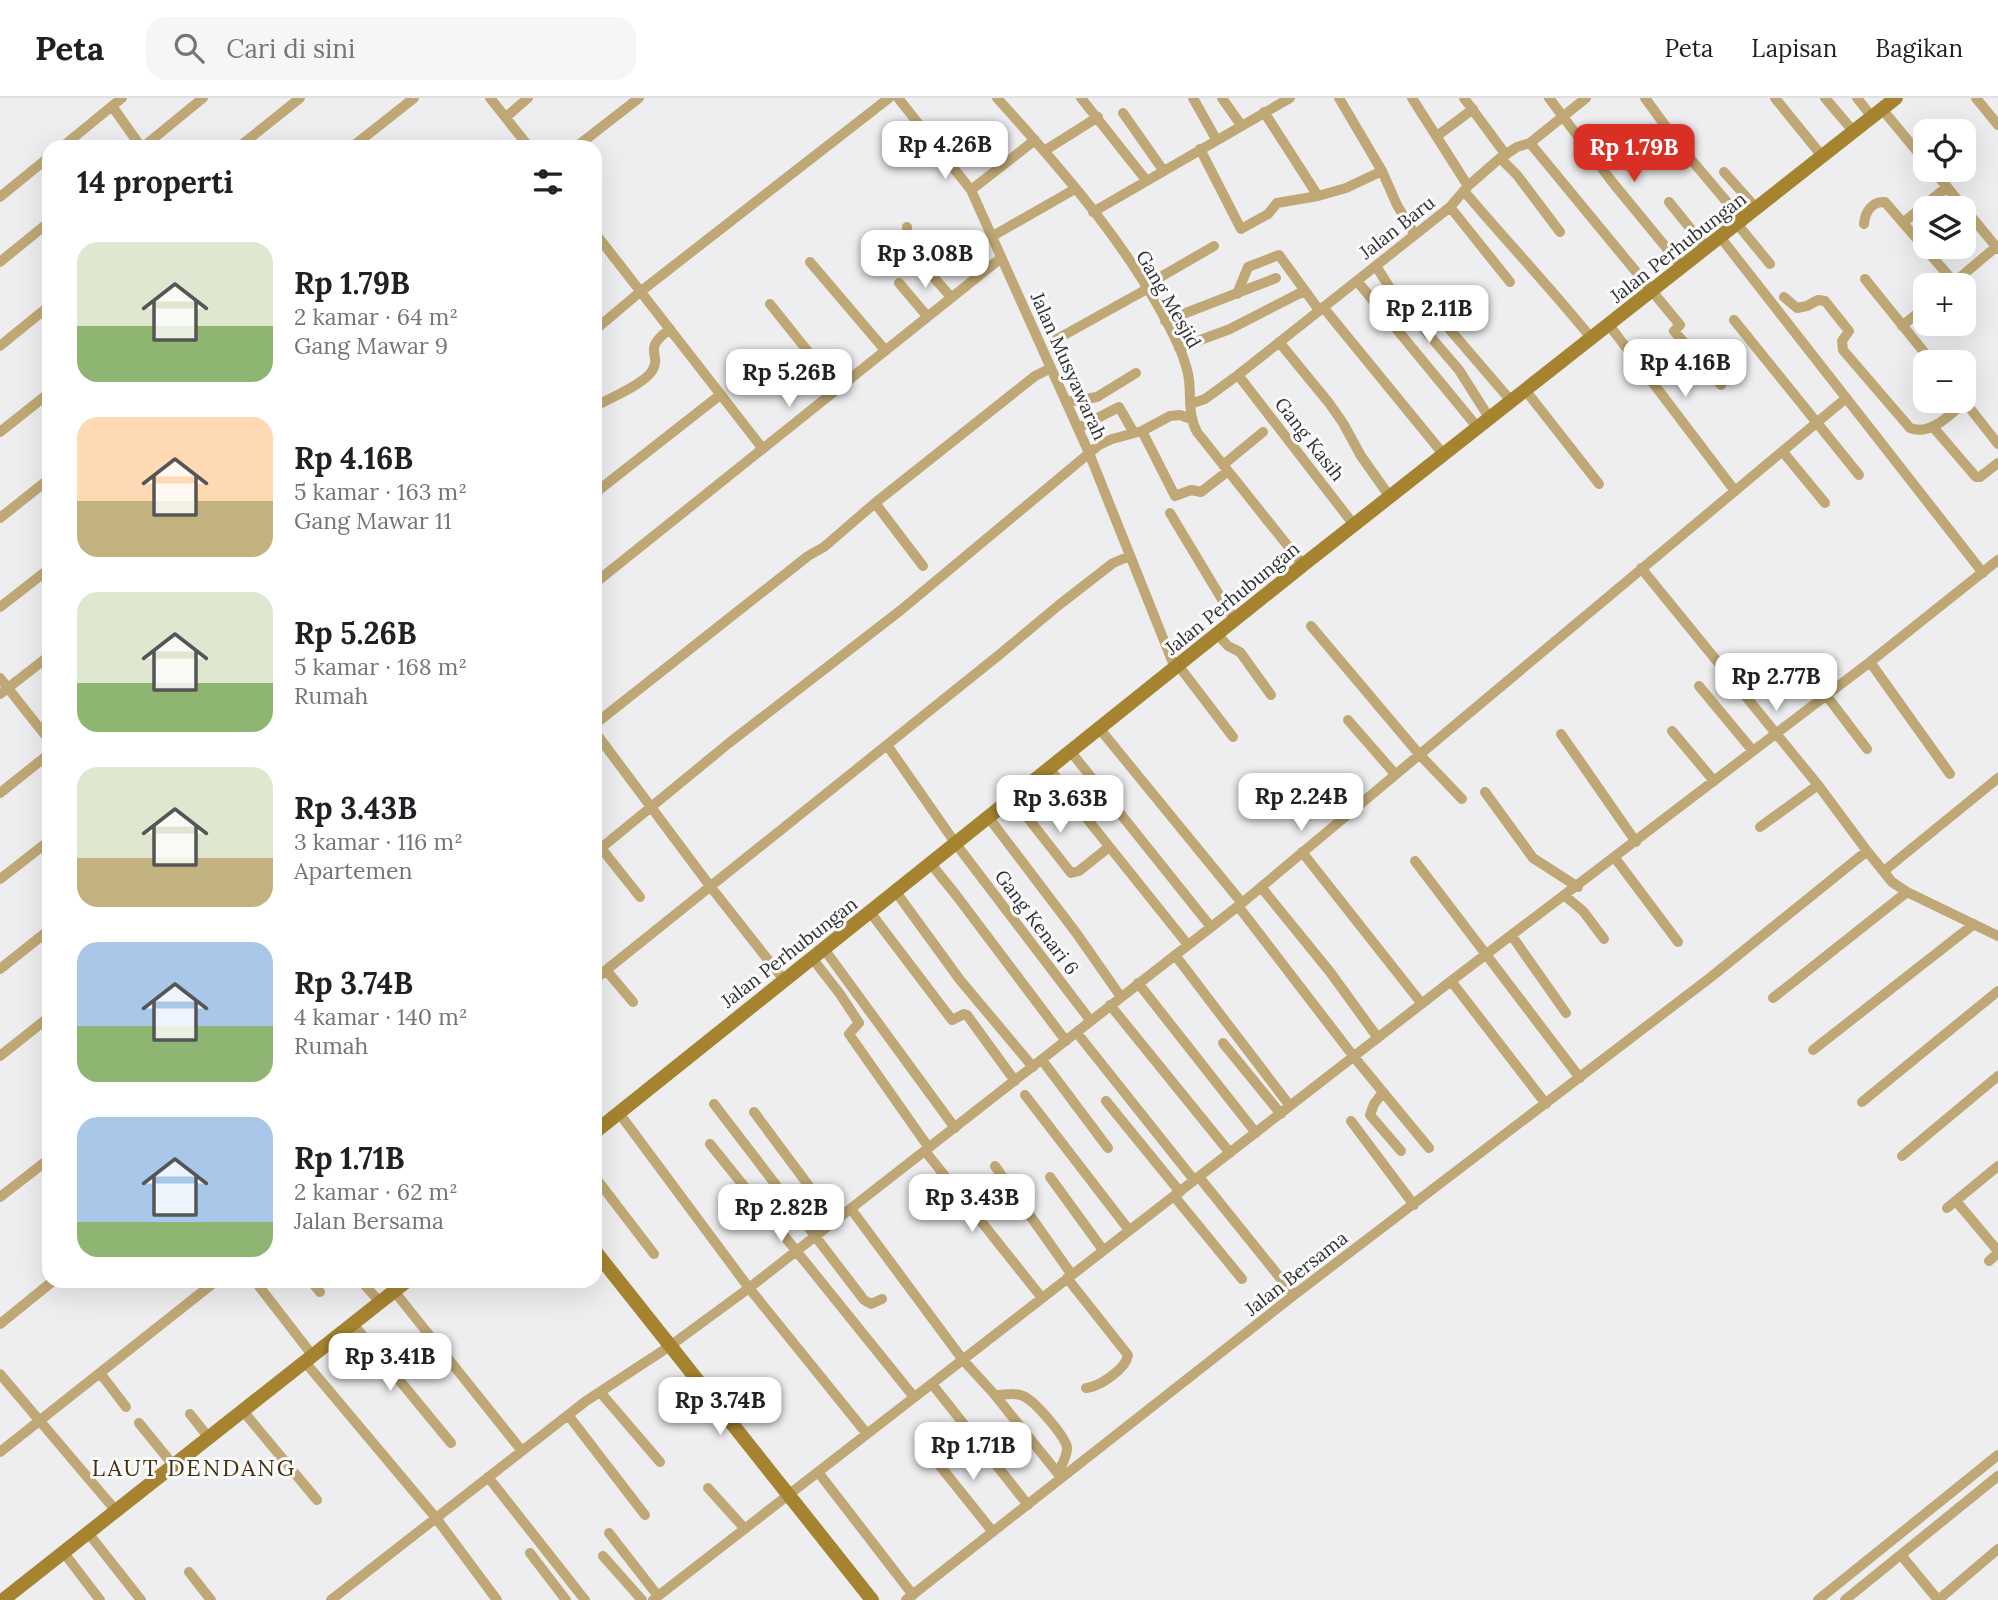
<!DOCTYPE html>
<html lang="id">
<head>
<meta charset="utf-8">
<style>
	:root { --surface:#fff; --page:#f6f6f6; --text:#202124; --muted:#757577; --line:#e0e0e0; --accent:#d93025 }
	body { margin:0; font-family:Lora,serif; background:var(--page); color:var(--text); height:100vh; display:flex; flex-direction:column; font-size:26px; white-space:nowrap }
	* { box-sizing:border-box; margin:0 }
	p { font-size:23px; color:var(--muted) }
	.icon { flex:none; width:38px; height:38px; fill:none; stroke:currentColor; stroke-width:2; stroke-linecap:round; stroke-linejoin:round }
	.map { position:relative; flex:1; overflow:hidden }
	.sheet { position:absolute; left:42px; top:42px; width:560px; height:1148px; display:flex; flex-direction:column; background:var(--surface); border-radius:21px; box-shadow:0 7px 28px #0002 }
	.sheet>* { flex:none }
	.buttons { position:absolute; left:1913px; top:21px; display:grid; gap:14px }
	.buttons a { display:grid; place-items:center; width:63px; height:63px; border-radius:14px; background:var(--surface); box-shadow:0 7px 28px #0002; font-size:35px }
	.price { position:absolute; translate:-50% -60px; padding:0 16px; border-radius:14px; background:#fff; color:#222; font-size:23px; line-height:46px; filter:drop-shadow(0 2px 4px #0008) }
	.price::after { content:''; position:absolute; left:50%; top:42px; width:21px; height:16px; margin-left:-10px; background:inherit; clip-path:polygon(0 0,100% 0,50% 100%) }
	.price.on { background:var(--accent); color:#fff }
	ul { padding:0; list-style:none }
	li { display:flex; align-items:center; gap:21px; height:175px; padding:0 35px }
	li span { display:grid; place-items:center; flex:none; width:196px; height:140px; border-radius:21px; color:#555 }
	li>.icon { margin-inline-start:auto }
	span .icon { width:84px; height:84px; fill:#fffc; stroke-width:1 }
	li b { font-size:30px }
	h2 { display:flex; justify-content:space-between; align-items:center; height:84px; padding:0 35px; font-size:30px }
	header { display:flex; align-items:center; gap:42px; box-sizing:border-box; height:98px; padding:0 35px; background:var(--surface); border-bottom:2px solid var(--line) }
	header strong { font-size:33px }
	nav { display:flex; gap:38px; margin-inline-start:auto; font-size:24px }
	.search { width:490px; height:63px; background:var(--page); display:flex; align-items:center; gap:18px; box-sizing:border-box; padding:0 24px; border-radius:21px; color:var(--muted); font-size:26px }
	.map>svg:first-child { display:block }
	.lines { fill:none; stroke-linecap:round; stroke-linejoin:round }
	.street { stroke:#bfa875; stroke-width:10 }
	.secondary { stroke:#a6842f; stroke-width:14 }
	.labels { text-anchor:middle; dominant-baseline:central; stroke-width:6; stroke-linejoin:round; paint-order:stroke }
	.street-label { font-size:19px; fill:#313131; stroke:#fbfbfd }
	.quarter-label { font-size:23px; letter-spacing:2px; fill:#433209; stroke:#fbfbfd }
</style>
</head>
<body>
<header>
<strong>Peta</strong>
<div class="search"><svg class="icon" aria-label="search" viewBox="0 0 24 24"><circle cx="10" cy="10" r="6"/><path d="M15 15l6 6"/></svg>Cari di sini</div>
<nav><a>Peta</a><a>Lapisan</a><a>Bagikan</a></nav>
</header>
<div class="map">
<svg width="1998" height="1502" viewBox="0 0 1998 1502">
	<rect width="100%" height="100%" fill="#eeeef0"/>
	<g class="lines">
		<path class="street" d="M490,0L529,49
			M898,0L971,92L1089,355L1175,570
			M997,0C1065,75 1138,158 1180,251C1184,261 1188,271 1189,282C1191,300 1188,318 1197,334L1303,467
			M1081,0L1146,82
			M1193,0L1216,41
			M1222,0L1241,27
			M1339,0L1382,73L1397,107L1415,137
			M1412,0L1468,88
			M1464,0L1506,57
			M1549,0L1613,85L1683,170
			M1645,0L1683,52L1743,123
			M1775,0L1822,58
			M1825,0L1854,34
			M1857,0L1872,19
			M1976,0L1998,27
			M112,8L141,49
			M1882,11L1925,63
			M1264,14L1318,98
			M1123,15L1163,72
			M506,19L528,0
			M1437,38L1473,11
			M1530,45L1680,227L1674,233L1721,287
			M62,49L122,0
			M143,49L203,0
			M239,49L300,0
			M352,49L414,0
			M576,49L639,0
			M1200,51L1241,131L1268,116L1277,105L1318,98L1346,90L1382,73
			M1044,53L1098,19
			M1500,60L1517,77L1560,134
			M1933,72L1998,151
			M1724,74L1757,111
			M971,92L1035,42
			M1464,93C1506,143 1551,190 1592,241
			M0,99L49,59
			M1669,104L1707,151
			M1450,109L1510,184
			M1093,114L1290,0
			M1904,124L1947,89
			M1864,126C1865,114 1872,103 1885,104L1954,184
			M1738,127L1770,166
			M907,129L906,148L951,199
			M595,135L763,351
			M991,139L1075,91
			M1721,140L1983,475
			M0,164L49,124
			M810,164L885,252
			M1376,168L1393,195L1459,272L1490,321
			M1865,181L1932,264
			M1357,183L1478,330
			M899,185L927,218
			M1951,187L1996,149
			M1145,188L1214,148
			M1237,196L1248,169L1279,157L1319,212
			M1784,199L1797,210L1807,208L1818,202L1825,203L1849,233L1842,243L1843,252L1910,330C1931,338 1949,317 1965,304L1963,303
			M770,206L838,291
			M1323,209L1444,357
			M1439,219L1512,304
			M1734,222L1859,377
			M1165,223L1276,180
			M1609,227L1735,393
			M1902,228L1925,209
			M595,232L640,194L889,0
			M1057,241L1147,191
			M1279,244L1329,305L1343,325L1361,358L1390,399
			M0,248L49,208
			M1179,250L1230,231L1304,193
			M1238,277L1354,427
			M1526,293L1599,386
			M1067,304L1097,299L1136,275
			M1965,304L1998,346
			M1190,306L1205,301L1238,277L1450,109L1468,88L1500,60L1517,49L1530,45L1586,0
			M595,308C609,301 644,286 652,273C663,255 640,253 670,231
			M1933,329L1976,379H1980L1998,365
			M1078,330L1119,309L1134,335
			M1142,333L1175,398L1191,392L1201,394L1228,373
			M0,334L49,295
			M1783,354L1825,405
			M1223,367L1263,334
			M595,395L720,297
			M875,405L923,468
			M1170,415L1235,523
			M0,420L49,381
			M1641,470L1818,687L1867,753L1892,784L1907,794L1998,838
			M595,485L1001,160
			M0,509L49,471
			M1311,528L1419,656L1462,701
			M1218,537L1228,548L1240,554L1271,597
			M1870,564L1950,676
			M1178,567L1233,639
			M0,580L49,642
			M1699,588L1753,653
			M0,596L49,558
			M1826,597L1867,651
			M1348,622L1395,676
			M595,626L808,458L824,449L875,405L1035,278L1051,270
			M1099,630L1242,805
			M1672,633L1714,683
			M595,634L710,788L784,882
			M1561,636L1636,744
			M887,647L956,746L1090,922
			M1071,654L1211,829
			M1050,671L1080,712L1188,847
			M1485,694L1533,760L1578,789
			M0,695L49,656
			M1013,701L1071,775L1079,773L1109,749
			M989,720L1077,836L1121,899
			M1760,729L1818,687
			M601,750L640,799
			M1302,754L1422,906
			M595,755L729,645L901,512L1099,347L1112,341L1142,333L1170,318L1180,317L1191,321
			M1615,760L1678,844
			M1415,763L1580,980
			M931,766L956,797L1066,943
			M1884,773L1998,680
			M0,781L49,743
			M1261,789L1330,874L1378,940
			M896,794L960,882L1033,969
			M1565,798L1583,813L1604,841
			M1238,808L1354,959L1429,1050
			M870,814L952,922L964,916L967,917L1015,983
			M1512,838L1566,915
			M824,851L955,1030
			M1175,857L1290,1008
			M812,860L840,896L859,925L849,936L929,1050
			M0,871L49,832
			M606,872L633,904
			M595,881L999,557L1059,507L1113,465L1130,458
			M1451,883L1546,1006
			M1138,885L1256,1035
			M1773,900L1907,794
			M1110,907L1230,1055
			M1077,935L1194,1082
			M1223,945L1281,1016
			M1813,952L1974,826
			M0,958L49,919
			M1042,962L1108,1050
			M1383,994L1374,1006L1370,1017L1401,1053
			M1025,997L1129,1132
			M1106,1003L1180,1094
			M1862,1004L1998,893
			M714,1006L864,1202L871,1206L882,1201
			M754,1014L835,1123
			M619,1015L749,1190L867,1336
			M1351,1023L1414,1107
			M710,1046L914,1299
			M925,1053L1042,1200
			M1902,1058L1998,978
			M995,1068L1072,1177
			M595,1079L654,1156
			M1050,1079L1103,1152
			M1199,1079L1294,1197
			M1174,1098L1242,1181
			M0,1099L49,1061
			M1956,1103L1998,1153
			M1947,1110L1998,1068
			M851,1111L963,1262L995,1297C1004,1297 1015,1294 1023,1298C1034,1302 1064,1337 1067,1349C1068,1357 1061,1368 1058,1375
			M1989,1163L1998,1155
			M1067,1180L1128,1257C1126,1271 1099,1289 1086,1290
			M255,1183L313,1258
			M311,1183L320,1194
			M361,1183L380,1204
			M394,1193L522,1353
			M0,1226L53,1183
			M353,1226L451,1345
			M305,1264L436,1420L497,1502
			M100,1275L126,1309
			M0,1276L117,1414
			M932,1286L1028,1407
			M600,1294L660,1364
			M995,1297L1060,1378
			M243,1313L317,1402
			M190,1316L209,1340
			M568,1317L645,1417
			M139,1325L174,1368
			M928,1353L993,1434
			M0,1354L216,1183
			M818,1374L913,1497
			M488,1379L585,1502
			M708,1390L745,1431
			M609,1435L658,1498
			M89,1436L141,1502
			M64,1455L100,1502
			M530,1455L566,1502
			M1901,1457L1938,1502
			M603,1458L642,1502
			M189,1474L211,1502
			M331,1502L586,1303L670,1248L749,1190L1242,805L1845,301
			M653,1502L1451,883L1870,564L1998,462
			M906,1502L1294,1197L1711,879L1867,753
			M1818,1502L1998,1357
			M1845,1502L1998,1378
			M1938,1502L1998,1451"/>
		<path class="secondary" d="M595,1034L1303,467L1896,0
			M595,1153L872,1502
			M3,1502L407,1183"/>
	</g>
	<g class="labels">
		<g class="street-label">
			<text transform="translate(1397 129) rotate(-38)">Jalan Baru</text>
			<text transform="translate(1678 149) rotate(-38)">Jalan Perhubungan</text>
			<text transform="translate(1169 201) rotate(60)">Gang Mesjid</text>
			<text transform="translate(1069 268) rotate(66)">Jalan Musyawarah</text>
			<text transform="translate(1310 341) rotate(52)">Gang Kasih</text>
			<text transform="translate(1232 500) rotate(-39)">Jalan Perhubungan</text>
			<text transform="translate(1037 824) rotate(53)">Gang Kenari 6</text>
			<text transform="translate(789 854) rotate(-38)">Jalan Perhubungan</text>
			<text transform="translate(1296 1175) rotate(-38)">Jalan Bersama</text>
		</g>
		<g class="quarter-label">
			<text x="194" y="1369">LAUT DENDANG</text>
		</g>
	</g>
</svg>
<div class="buttons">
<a><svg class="icon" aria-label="locate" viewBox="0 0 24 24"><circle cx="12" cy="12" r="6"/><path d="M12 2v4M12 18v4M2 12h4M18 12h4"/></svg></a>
<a><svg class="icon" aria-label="layers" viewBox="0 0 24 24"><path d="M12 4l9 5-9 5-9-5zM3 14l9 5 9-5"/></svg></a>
<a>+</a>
<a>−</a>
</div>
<b class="price" style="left:945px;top:83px">Rp 4.26B</b>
<b class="price on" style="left:1634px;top:86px">Rp 1.79B</b>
<b class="price" style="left:925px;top:192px">Rp 3.08B</b>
<b class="price" style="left:1429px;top:247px">Rp 2.11B</b>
<b class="price" style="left:1685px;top:301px">Rp 4.16B</b>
<b class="price" style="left:789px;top:311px">Rp 5.26B</b>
<b class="price" style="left:1776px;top:615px">Rp 2.77B</b>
<b class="price" style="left:1301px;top:735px">Rp 2.24B</b>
<b class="price" style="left:1060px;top:737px">Rp 3.63B</b>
<b class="price" style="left:972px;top:1136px">Rp 3.43B</b>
<b class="price" style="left:781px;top:1146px">Rp 2.82B</b>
<b class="price" style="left:390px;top:1295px">Rp 3.41B</b>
<b class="price" style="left:720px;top:1339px">Rp 3.74B</b>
<b class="price" style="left:973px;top:1384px">Rp 1.71B</b>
<section class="sheet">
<h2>14 properti<svg class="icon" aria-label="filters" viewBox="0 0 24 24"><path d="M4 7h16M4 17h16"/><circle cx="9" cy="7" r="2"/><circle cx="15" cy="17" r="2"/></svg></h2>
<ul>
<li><span style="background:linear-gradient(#dfe7d0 60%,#8fb573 0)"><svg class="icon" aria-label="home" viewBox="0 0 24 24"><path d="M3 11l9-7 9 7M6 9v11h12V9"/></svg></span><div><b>Rp 1.79B</b><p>2 kamar · 64 m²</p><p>Gang Mawar 9</p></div></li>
<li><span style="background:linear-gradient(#ffd9b3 60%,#c2b280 0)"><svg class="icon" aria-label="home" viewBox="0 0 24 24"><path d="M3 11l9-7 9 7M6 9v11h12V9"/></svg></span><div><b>Rp 4.16B</b><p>5 kamar · 163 m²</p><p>Gang Mawar 11</p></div></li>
<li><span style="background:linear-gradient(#dfe7d0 65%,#8fb573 0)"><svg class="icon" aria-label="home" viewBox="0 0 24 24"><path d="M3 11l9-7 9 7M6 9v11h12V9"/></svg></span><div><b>Rp 5.26B</b><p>5 kamar · 168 m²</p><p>Rumah</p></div></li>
<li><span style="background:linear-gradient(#dfe7d0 65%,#c2b280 0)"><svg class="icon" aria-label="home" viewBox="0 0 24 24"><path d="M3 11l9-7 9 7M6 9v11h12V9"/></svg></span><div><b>Rp 3.43B</b><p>3 kamar · 116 m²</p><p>Apartemen</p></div></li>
<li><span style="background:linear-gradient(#a9c7e8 60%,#8fb573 0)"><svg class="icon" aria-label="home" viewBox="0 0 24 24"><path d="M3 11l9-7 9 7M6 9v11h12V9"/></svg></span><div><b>Rp 3.74B</b><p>4 kamar · 140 m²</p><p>Rumah</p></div></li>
<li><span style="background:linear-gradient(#a9c7e8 75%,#8fb573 0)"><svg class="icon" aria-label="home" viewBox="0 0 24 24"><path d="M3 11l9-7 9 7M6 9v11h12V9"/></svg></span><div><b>Rp 1.71B</b><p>2 kamar · 62 m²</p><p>Jalan Bersama</p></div></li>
</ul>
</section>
</div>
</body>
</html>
